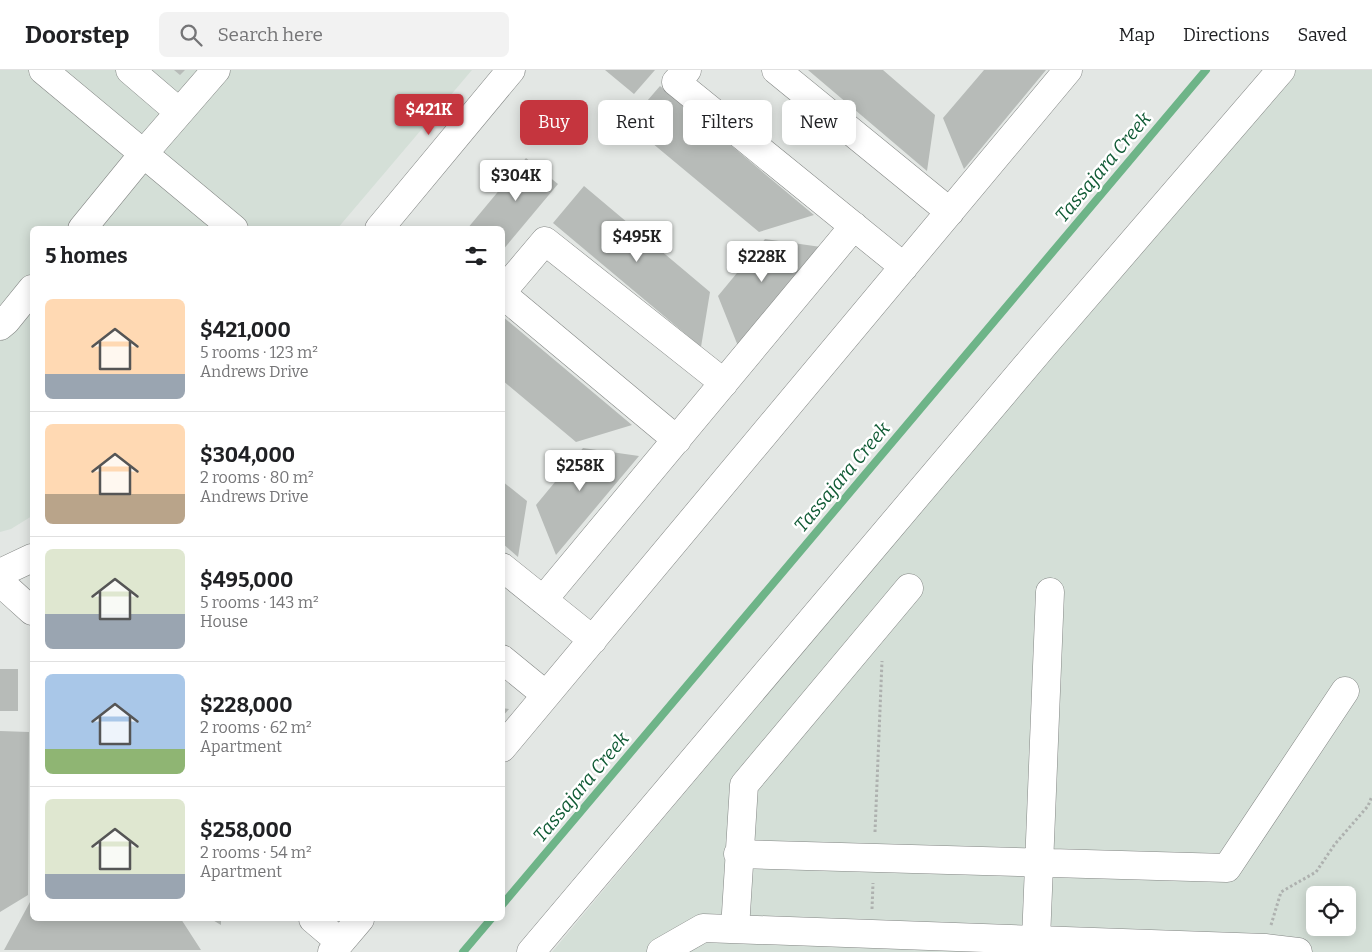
<!DOCTYPE html>
<html lang="en">
<head>
<meta charset="utf-8">
<style>
	:root { --surface:#fff; --page:#f2f2f2; --text:#202124; --muted:#757577; --line:#e0e0e0; --accent:#c5353e }
	body { margin:0; font-family:Bitter,serif; background:var(--page); color:var(--text); height:100vh; display:flex; flex-direction:column; font-size:19px; white-space:nowrap }
	* { box-sizing:border-box; margin:0 }
	p { font-size:16px; color:var(--muted) }
	.icon { flex:none; width:28px; height:28px; fill:none; stroke:currentColor; stroke-width:2; stroke-linecap:round; stroke-linejoin:round }
	.map { position:relative; flex:1; overflow:hidden }
	.side { position:absolute; left:30px; top:156px; width:475px; height:695px; display:flex; flex-direction:column; background:var(--surface); border-radius:8px; box-shadow:0 2px 12px #0003 }
	.side>* { flex:none }
	.banner { position:absolute; left:520px; top:30px; width:475px; height:45px; display:flex; gap:10px }
	.buttons { position:absolute; left:1306px; top:816px; display:grid; gap:10px }
	.buttons a { display:grid; place-items:center; width:50px; height:50px; border-radius:8px; background:var(--surface); box-shadow:0 2px 12px #0003; font-size:25px }
	.price { position:absolute; translate:-50% -42px; padding:0 11px; border-radius:5px; background:#fff; color:#222; font-size:16px; line-height:32px; filter:drop-shadow(0 1px 2px #0008) }
	.price::after { content:''; position:absolute; left:50%; top:30px; width:15px; height:11px; margin-left:-8px; background:inherit; clip-path:polygon(0 0,100% 0,50% 100%) }
	.price.current { background:var(--accent); color:#fff }
	ul { padding:0; list-style:none }
	li { display:flex; align-items:center; gap:15px; height:125px; padding:0 15px }
	li+li { border-top:1px solid var(--line) }
	li span { display:grid; place-items:center; flex:none; width:140px; height:100px; border-radius:8px; color:#555 }
	li>.icon { margin-inline-start:auto }
	span .icon { width:60px; height:60px; fill:#fffc; stroke-width:1 }
	li b { font-size:21px }
	h2 { display:flex; justify-content:space-between; align-items:center; height:60px; padding:0 15px; font-size:21px }
	.tag { padding:0 18px; border-radius:8px; background:var(--surface); box-shadow:0 2px 12px #0003; font-size:18px; line-height:45px }
	.tag.current { background:var(--accent); color:#fff }
	header { display:flex; align-items:center; gap:30px; box-sizing:border-box; height:70px; padding:0 25px; background:var(--surface); border-bottom:1px solid var(--line) }
	header strong { font-size:24px }
	nav { display:flex; gap:28px; margin-inline-start:auto; font-size:18px }
	.search { width:350px; height:45px; background:var(--page); display:flex; align-items:center; gap:12px; box-sizing:border-box; padding:0 18px; border-radius:8px; color:var(--muted); font-size:19px }
	.map>svg:first-child { display:block }
	.built { fill:#d4dfd7; fill-rule:evenodd }
	.lines { fill:none; stroke-linecap:round; stroke-linejoin:round }
	.stream { stroke:#6eb488; stroke-width:8 }
	.building { fill:#b7bbb8 }
	.minor-casing { stroke:#838684; stroke-width:29 }
	.path { stroke:#aeb1af; stroke-width:3; stroke-dasharray:2.5 2.5; stroke-linecap:butt }
	.minor { stroke:#fff; stroke-width:28 }
	.labels { text-anchor:middle; dominant-baseline:central; stroke-width:5; stroke-linejoin:round; paint-order:stroke }
	.water-label { font-size:19px; font-style:italic; fill:#0f5a34; stroke:#fff }
</style>
</head>
<body>
<header>
<strong>Doorstep</strong>
<div class="search"><svg class="icon" aria-label="search" viewBox="0 0 24 24"><circle cx="10" cy="10" r="6"/><path d="M15 15l6 6"/></svg>Search here</div>
<nav><a>Map</a><a>Directions</a><a>Saved</a></nav>
</header>
<div class="map">
<svg width="1372" height="882" viewBox="0 0 1372 882">
	<rect width="100%" height="100%" fill="#e3e7e4"/>
	<path class="built" d="M0,0H472L337,159H32V446L11,459L0,462Z
		M1291,0H1372V882H552L1082,246ZM1315,825H1348V858H1315Z"/>
	<g class="lines">
		<path class="stream" d="M502,835L1206,0
			M463,882L491,849"/>
	</g>
	<path class="building" d="M174,0H185L180,5Z
		M605,0H655L634,24Z
		M808,0H883L935,45L927,101Z
		M984,0H1046L964,99L943,48Z
		M660,16L814,145L759,162L628,53Z
		M526,88L558,114L502,181V159H467Z
		M584,116L710,222L701,277L553,153Z
		M765,169L821,177L738,276L718,226Z
		M502,246L632,355L576,372L502,310Z
		M583,378L639,386L556,485L536,435Z
		M502,411L527,431L518,487L502,473Z
		M0,599H18V641H0Z
		M502,638L509,639L502,647Z
		M0,661L29,662L28,825L0,842Z
		M30,832H32V849H181L201,880H4Z
		M211,849H221V855Z"/>
	<g class="lines">
		<g class="minor-casing">
			<path id="minor" d="M43,0L234,159
				M130,0L179,42
				M687,0L676,12L904,197
				M776,0L950,142
				M82,159L144,83L216,0
				M379,159L511,0
				M502,222L545,171L724,313
				M502,224L677,370
				M0,256L6,251L32,219
				M502,497L593,570
				M0,503L32,488
				M0,512L32,541
				M543,530L854,156
				M502,589L546,625
				M502,678L1068,0
				M738,784L1227,798L1345,621
				M313,849L340,872
				M735,859L744,715L909,518
				M1036,870L1050,522
				M332,882L360,849
				M531,882L1044,275L1281,0
				M661,882L703,858L1265,878L1298,882"/>
		</g>
		<path class="path" d="M875,762L882,591
			M872,839L873,813
			M1271,855L1281,822L1316,802L1335,774L1368,736L1372,726"/>
		<use href="#minor" class="minor"/>
	</g>
	<g class="labels">
		<g class="water-label">
			<text transform="translate(1103 97) rotate(-50)">Tassajara Creek</text>
			<text transform="translate(842 407) rotate(-50)">Tassajara Creek</text>
			<text transform="translate(581 717) rotate(-50)">Tassajara Creek</text>
		</g>
	</g>
</svg>
<div class="buttons">
<a><svg class="icon" aria-label="locate" viewBox="0 0 24 24"><circle cx="12" cy="12" r="6"/><path d="M12 2v4M12 18v4M2 12h4M18 12h4"/></svg></a>
</div>
<b class="price current" style="left:429px;top:66px">$421K</b>
<b class="price" style="left:516px;top:132px">$304K</b>
<b class="price" style="left:637px;top:193px">$495K</b>
<b class="price" style="left:762px;top:213px">$228K</b>
<b class="price" style="left:580px;top:422px">$258K</b>
<div class="banner">
<a class="tag current">Buy</a>
<a class="tag">Rent</a>
<a class="tag">Filters</a>
<a class="tag">New</a>
</div>
<section class="side">
<h2>5 homes<svg class="icon" aria-label="filters" viewBox="0 0 24 24"><path d="M4 7h16M4 17h16"/><circle cx="9" cy="7" r="2"/><circle cx="15" cy="17" r="2"/></svg></h2>
<ul>
<li><span style="background:linear-gradient(#ffd9b3 75%,#9aa5b1 0)"><svg class="icon" aria-label="home" viewBox="0 0 24 24"><path d="M3 11l9-7 9 7M6 9v11h12V9"/></svg></span><div><b>$421,000</b><p>5 rooms · 123 m²</p><p>Andrews Drive</p></div></li>
<li><span style="background:linear-gradient(#ffd9b3 70%,#b9a48a 0)"><svg class="icon" aria-label="home" viewBox="0 0 24 24"><path d="M3 11l9-7 9 7M6 9v11h12V9"/></svg></span><div><b>$304,000</b><p>2 rooms · 80 m²</p><p>Andrews Drive</p></div></li>
<li><span style="background:linear-gradient(#dfe7d0 65%,#9aa5b1 0)"><svg class="icon" aria-label="home" viewBox="0 0 24 24"><path d="M3 11l9-7 9 7M6 9v11h12V9"/></svg></span><div><b>$495,000</b><p>5 rooms · 143 m²</p><p>House</p></div></li>
<li><span style="background:linear-gradient(#a9c7e8 75%,#8fb573 0)"><svg class="icon" aria-label="home" viewBox="0 0 24 24"><path d="M3 11l9-7 9 7M6 9v11h12V9"/></svg></span><div><b>$228,000</b><p>2 rooms · 62 m²</p><p>Apartment</p></div></li>
<li><span style="background:linear-gradient(#dfe7d0 75%,#9aa5b1 0)"><svg class="icon" aria-label="home" viewBox="0 0 24 24"><path d="M3 11l9-7 9 7M6 9v11h12V9"/></svg></span><div><b>$258,000</b><p>2 rooms · 54 m²</p><p>Apartment</p></div></li>
</ul>
</section>
</div>
</body>
</html>
